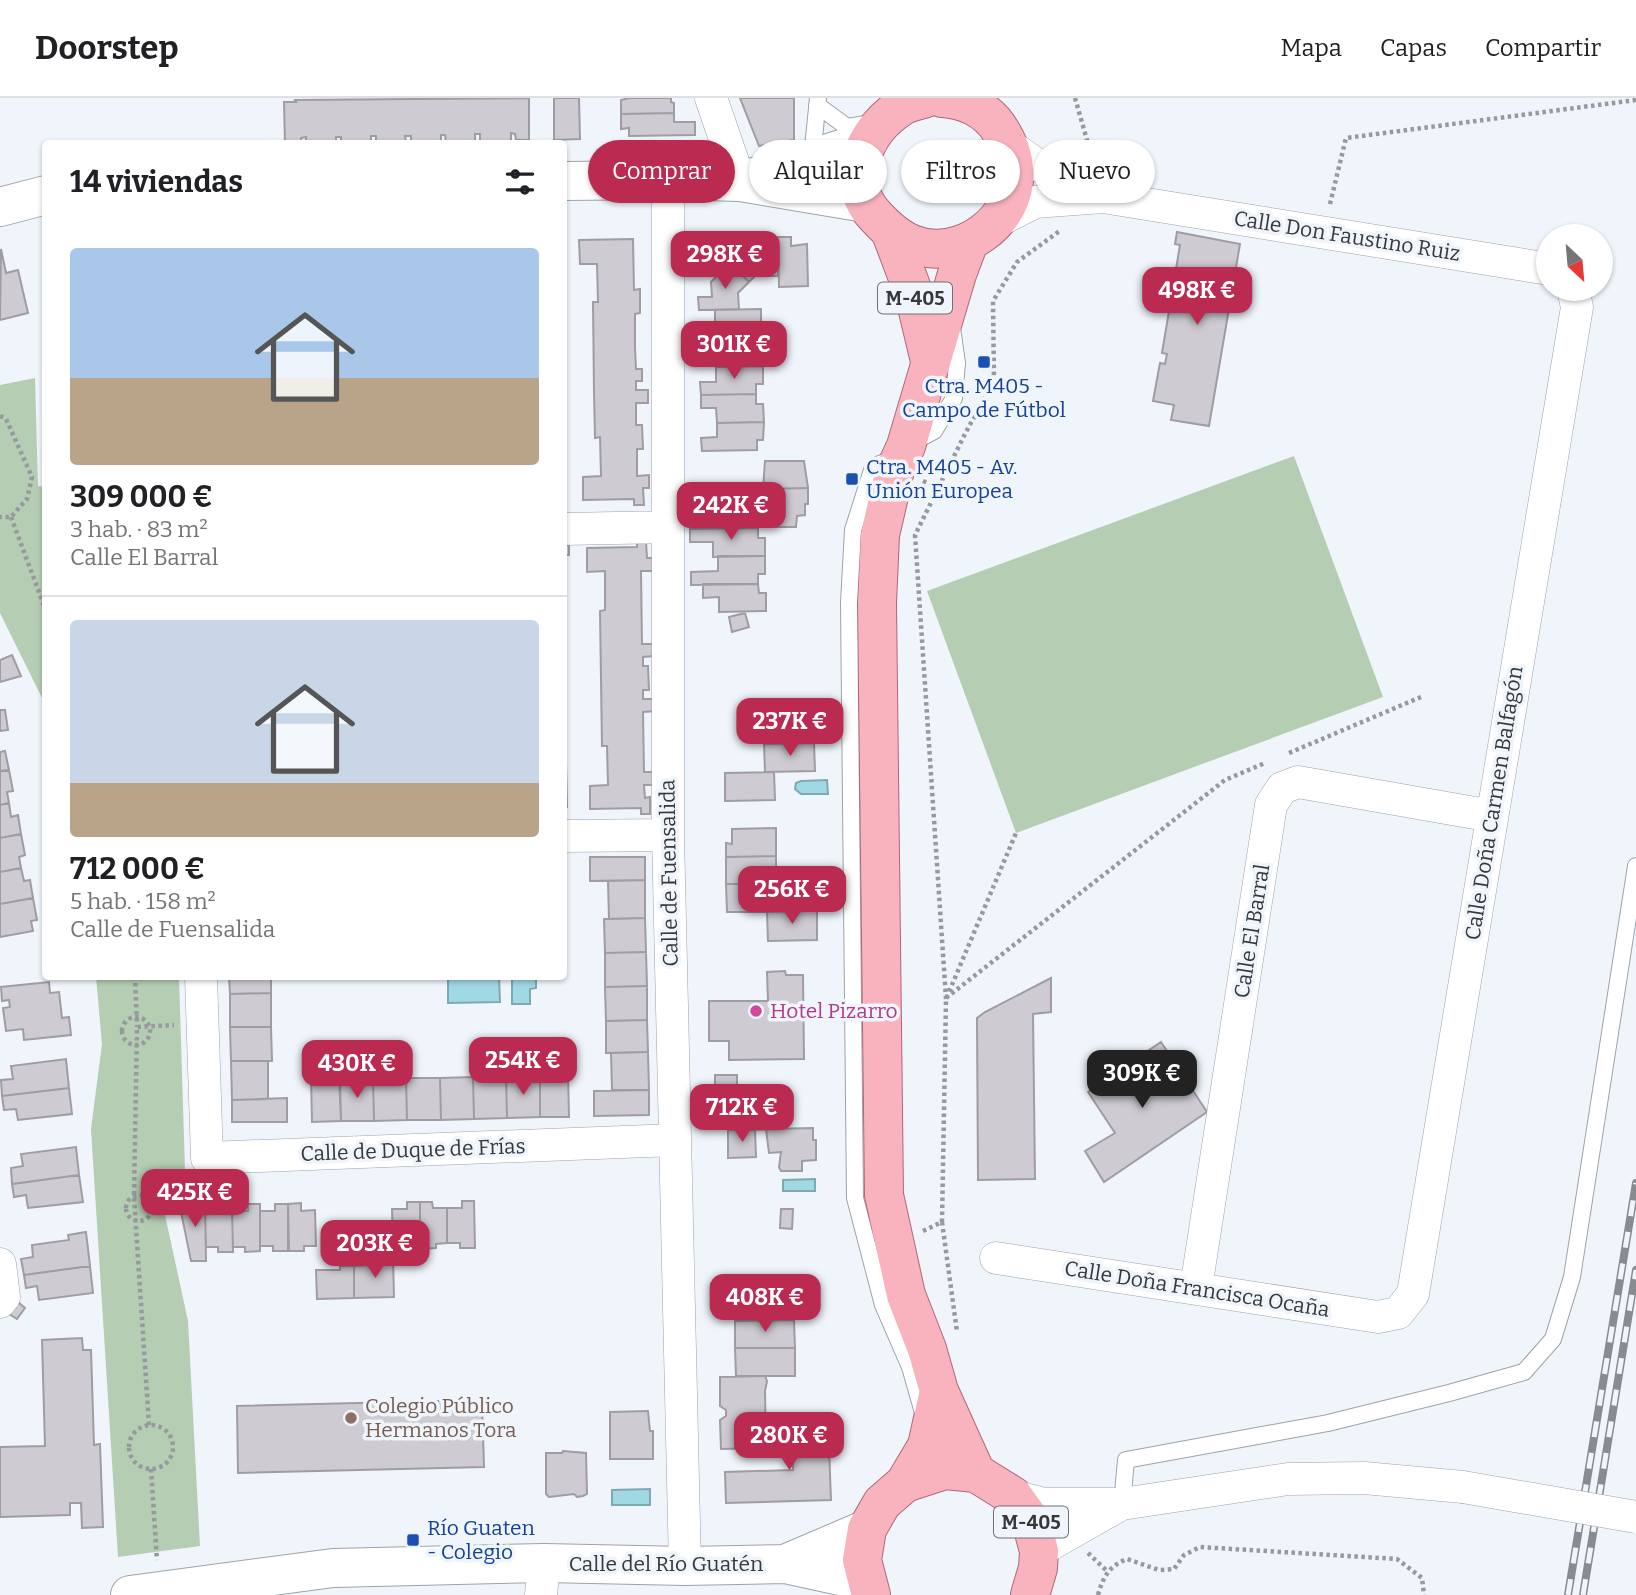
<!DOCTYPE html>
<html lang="es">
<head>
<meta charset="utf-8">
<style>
	:root { --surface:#fff; --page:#f6f6f6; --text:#202124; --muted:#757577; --line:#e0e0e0; --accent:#bb2a50 }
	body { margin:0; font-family:Bitter,serif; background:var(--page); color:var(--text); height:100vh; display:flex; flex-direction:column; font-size:26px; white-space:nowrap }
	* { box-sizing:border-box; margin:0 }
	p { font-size:23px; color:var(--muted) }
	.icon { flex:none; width:38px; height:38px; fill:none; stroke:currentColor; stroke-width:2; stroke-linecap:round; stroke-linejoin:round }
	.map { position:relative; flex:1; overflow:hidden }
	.panel { position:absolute; left:42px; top:42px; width:525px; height:840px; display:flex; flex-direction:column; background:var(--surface); border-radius:7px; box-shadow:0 2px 5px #0004 }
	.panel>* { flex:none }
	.guide { position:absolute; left:588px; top:42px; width:665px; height:63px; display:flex; gap:14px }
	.needle { width:46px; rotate:154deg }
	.tools { position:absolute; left:1536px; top:126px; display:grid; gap:14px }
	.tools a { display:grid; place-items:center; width:77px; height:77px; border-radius:50%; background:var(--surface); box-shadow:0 2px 5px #0004; font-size:35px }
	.price { position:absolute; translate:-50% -60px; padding:0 16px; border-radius:14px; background:var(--accent); color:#fff; font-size:23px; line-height:46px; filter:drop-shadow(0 2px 4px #0008) }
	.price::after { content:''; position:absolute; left:50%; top:42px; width:21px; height:16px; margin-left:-10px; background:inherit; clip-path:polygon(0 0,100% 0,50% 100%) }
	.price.on { background:#222; color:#fff }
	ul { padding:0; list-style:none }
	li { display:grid; align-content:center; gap:14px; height:371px; padding:0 28px }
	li+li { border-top:2px solid var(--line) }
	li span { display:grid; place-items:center; height:217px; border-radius:7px; color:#555 }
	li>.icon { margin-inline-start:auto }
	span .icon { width:126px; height:126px; fill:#fffc; stroke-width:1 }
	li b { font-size:30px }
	h2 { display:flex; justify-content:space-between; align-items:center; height:84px; padding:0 28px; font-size:30px }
	.chip { padding:0 24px; border-radius:32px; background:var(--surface); box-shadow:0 2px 5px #0004; font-size:24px; line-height:63px }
	.chip.on { background:var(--accent); color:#fff }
	header { display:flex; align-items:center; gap:42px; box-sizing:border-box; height:98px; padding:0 35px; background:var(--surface); border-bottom:2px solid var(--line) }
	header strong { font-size:33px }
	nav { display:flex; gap:38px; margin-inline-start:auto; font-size:24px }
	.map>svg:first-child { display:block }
	.green { fill:#b5cdb3 }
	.water { fill:#a0d8e4; stroke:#80a8b1; stroke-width:2 }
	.building { fill:#cecbd2; stroke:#9f9ca2; stroke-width:2 }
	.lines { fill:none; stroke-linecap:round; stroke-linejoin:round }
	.service-casing { stroke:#9da3a8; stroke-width:18 }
	.minor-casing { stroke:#9da3a8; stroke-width:33 }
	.tertiary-casing { stroke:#9da3a8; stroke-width:40 }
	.primary-casing { stroke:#b26775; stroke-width:40 }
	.path { stroke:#969a9e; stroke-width:4.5; stroke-dasharray:3.5 3.5; stroke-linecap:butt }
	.service { stroke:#fff; stroke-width:16 }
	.minor { stroke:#fff; stroke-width:32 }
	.tertiary { stroke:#fff; stroke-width:38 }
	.primary { stroke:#f8b3bf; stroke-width:38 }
	.rail-casing { stroke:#888c90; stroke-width:8 }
	.rail { stroke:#eff5fb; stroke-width:5; stroke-dasharray:16; stroke-linecap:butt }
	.minor-bridge-casing { stroke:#9da3a8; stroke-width:33; stroke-linecap:butt }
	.minor-bridge { stroke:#fff; stroke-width:32 }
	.transit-dot { fill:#1a4fb4; stroke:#eff5fb; stroke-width:2.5 }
	.hotel-dot { fill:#d1479c; stroke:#eff5fb; stroke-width:2.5 }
	.education-dot { fill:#8d6e63; stroke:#eff5fb; stroke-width:2.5 }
	.labels { text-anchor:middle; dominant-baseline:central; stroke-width:7; stroke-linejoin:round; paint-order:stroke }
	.shield { fill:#eff5fb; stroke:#6e7174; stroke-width:2 }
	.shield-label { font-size:19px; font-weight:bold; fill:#36383a }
	.street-label { font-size:21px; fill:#36383a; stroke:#eff5fb }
	.transit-label { font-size:21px; fill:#164399; stroke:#eff5fb; text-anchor:start }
	.hotel-label { font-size:21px; fill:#b23c85; stroke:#eff5fb; text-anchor:start }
	.education-label { font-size:21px; fill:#785e54; stroke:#eff5fb; text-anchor:start }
</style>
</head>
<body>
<header>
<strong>Doorstep</strong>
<nav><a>Mapa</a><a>Capas</a><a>Compartir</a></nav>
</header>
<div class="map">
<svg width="1636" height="1497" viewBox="0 0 1636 1497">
	<rect width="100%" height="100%" fill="#eff5fb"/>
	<path class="green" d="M35,280L38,388L46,389L45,606L0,515V287Z
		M1294,358L1383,599L1016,735L927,493Z
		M96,879H179L185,1072L175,1077L178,1093L160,1094L188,1223L200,1448L118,1459L91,1031L102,946Z"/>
	<path class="water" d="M827,682L828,696H801L795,691L796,685L801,683Z
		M448,879H499L500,904L448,905Z
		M512,879H536V890L530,891V906H512Z
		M815,1081V1093H783V1082Z
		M650,1391V1407H612V1392Z"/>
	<path class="building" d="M529,0V42H516L515,36L511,35V43H480V36H475V43L446,44L445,37H441V44H411V38H405L406,44L376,45V38H371V45L341,46V39H336V46H306V39L301,40V46H285L284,4H296L295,2Z
		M554,0H579L580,41L554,42Z
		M629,0H671V4L674,5V15L621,16V2Z
		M740,0H794V42L759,48Z
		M674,15V24H695V37L629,38V30L621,31V16Z
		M1177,134L1240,146L1209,328L1171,322L1174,307L1153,303L1160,265L1165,266L1167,256L1162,255L1180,147L1175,146Z
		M765,139H778V178H767V174H759L749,184L730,165L747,147H765Z
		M778,139H791V148L807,146L808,188L779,189Z
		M633,141L634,192L640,191V215L635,216V250L636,271H642V283H636V292H648V305H636V327H642L643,351H637V378L649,377V390H643L644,407H634V401L583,402V379L601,378L600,339L595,340L594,293L593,204H598L597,166H580L579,142Z
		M1,151L6,175L18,172L28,215L0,222Z
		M730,165L749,184L738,195L739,211L699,212L698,199H712L711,184Z
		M761,211V230L755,231V240L700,241L699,228H715V212Z
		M755,240V250H762L763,268L716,269L715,254H700V241Z
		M763,268V286H756V296L701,297L700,284H716V269Z
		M756,296V306H763L764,324L717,325L716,310H701V297Z
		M764,324L763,342H757V352L702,353L701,340L717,339V325Z
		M765,363H804L808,390L763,391Z
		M808,390V406H805V417L797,418L796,429H775V418H766L763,391Z
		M758,430V440H765V458L713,459V444H690V431Z
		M646,443L647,460H653V473H641L642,546H654V558L643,559V568H648L649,592H643V601H655V613L643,614L644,674H656V687H644L645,700L650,699V716H641V710L590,711V688L608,687L607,648H602L600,513L605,512V473L587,474V450L637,449V444Z
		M564,447H569V457H564Z
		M718,458H765V476H758V486L691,487V474L718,473Z
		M703,486H758L759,495H766V513L719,514V499L703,500Z
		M745,515L749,529L732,534L729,519Z
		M12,557L21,578L0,584V562Z
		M0,612H5L8,632L0,633Z
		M814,645L815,673L765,674L764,646Z
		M5,653L9,672L0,673V654Z
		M564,665H566L567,709H564Z
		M9,672L13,693L7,694L9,705L0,707V673Z
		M774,674L775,702L725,703V675Z
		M9,705L11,719L18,717L21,736L0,740V707Z
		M776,730V758L726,759V745L732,746V731Z
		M21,736L25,757L19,759L21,770L0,774V740Z
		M776,758V786H726V759Z
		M590,759H645V782L590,783Z
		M564,760H565L566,804H564Z
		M21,770L24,783L30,782L33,800L0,806V774Z
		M645,782V820L609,821L608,783Z
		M726,786H776L777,814H727Z
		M33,800L37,822L31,823L33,833L0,839V806Z
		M812,813H817V842L768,843L767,814Z
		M645,820L646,854L605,855L604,821Z
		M646,854L647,888L605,889V855Z
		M785,873L786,877H803L804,961L729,962V943H709V903H768L767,874Z
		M229,878H271V895L230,896Z
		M1051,880V914L1033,916L1035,1081L978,1082L977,920L985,914Z
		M49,884L50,895L59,894L62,920L69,919L71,937L24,942L23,931L6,933L3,910L10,909L9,902L2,903L1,889Z
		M647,888V922L606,923L605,889Z
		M271,895V929H230V896Z
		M647,922L648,954L606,955V923Z
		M230,929H271L272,963H231Z
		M1161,944L1207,1014L1104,1084L1085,1053L1115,1035L1088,994Z
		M648,954L649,992H612L611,955Z
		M66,961L69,990L2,998L1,982L13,981L11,968Z
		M231,963H268V1001L232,1002Z
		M568,975L569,1019H540V976Z
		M715,977H737V1000H715Z
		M311,978H339L341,1023L312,1024Z
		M506,978L507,1020L474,1021L473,979Z
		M506,978H540V1019L507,1020Z
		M473,979L474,1021L441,1022L440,980Z
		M406,980H440L441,1022H407Z
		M406,980L407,1022L374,1023L373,981Z
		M340,981H373L374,1023H341Z
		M774,988V999L786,998L784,1031L740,1032L742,1008H753V999L751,997L753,989Z
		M69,990L72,1016L18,1022L16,1011L4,1012L2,998Z
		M649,992V1017L594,1018V993Z
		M287,1000V1024H232V1002Z
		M813,1030V1042H816V1062L802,1063V1073H781L779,1069L781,1054L769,1055L766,1031Z
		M728,1032H755L756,1059L728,1060Z
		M76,1049L79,1077L12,1086L11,1070L23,1068L21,1056Z
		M79,1077L83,1104L28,1110L26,1097L14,1099L12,1086Z
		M462,1103H474L475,1150H460V1145H447V1110H462Z
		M179,1104H205L206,1163H191Z
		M407,1104H420V1151H405V1146H393L392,1111H407Z
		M420,1104H432L433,1110H447V1145L436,1146V1150L420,1151Z
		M301,1105V1113L315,1112L316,1148H304V1153H289L288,1106Z
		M248,1106H260V1153L245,1154V1149H233L232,1113H248Z
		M275,1106H288V1153H273V1148H260V1113H275Z
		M220,1107H232L233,1154H218V1149H206L205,1114H220Z
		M781,1111H793L792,1131L780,1130Z
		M86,1134L90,1168L24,1177L21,1161L33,1159L32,1147L69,1142L68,1137Z
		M378,1159H393L394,1199L354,1200V1168L371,1167V1171H379Z
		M90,1168L93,1195L39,1202L37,1188L26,1190L24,1177Z
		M340,1168H354V1200L317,1201L316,1172H340Z
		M18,1204L25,1210L17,1221L9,1216Z
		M794,1222L795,1250H735V1223Z
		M82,1240L83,1252H91L94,1347L100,1346L103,1429L82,1430L81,1405H70V1417L0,1419V1349L45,1348L42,1242Z
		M735,1250H795V1278H736Z
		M765,1278L767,1283L765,1293L766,1350L721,1351L720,1322L726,1318V1312L720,1308V1279Z
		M482,1302L484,1369L238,1375L237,1308Z
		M648,1313L650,1333H653V1361H610V1314Z
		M828,1323L831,1402L726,1405L725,1374L793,1372L792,1324Z
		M563,1353L586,1355L587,1396L583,1398L577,1399L574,1396L549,1399L546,1396V1355H562Z"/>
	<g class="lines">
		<g class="service-casing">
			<path id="service" d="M817,7L847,29L866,26
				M812,60L818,0
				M911,345L934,333L954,300L957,265L952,230
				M896,359L873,369L853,432L849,505L855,1100L883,1207L910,1269L924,1318
				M1122,1406L1126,1362L1328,1325L1449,1295L1524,1274L1553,1241L1572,1179L1636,768"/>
		</g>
		<g class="minor-casing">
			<path id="minor" d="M711,0L740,84
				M1010,48L1036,66L1102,98
				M668,82V737L685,1468
				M998,123L1035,104L1103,99L1549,171
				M564,431L667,429
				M564,738L668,737
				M201,878L207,1060L674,1042
				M996,1160L1378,1219L1398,1215L1413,1196L1577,209L1573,191
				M0,1166L4,1199L0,1204
				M1196,1190L1271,707L1282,690L1298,684L1492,718
				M1013,1398L1044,1406H1122L1288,1381L1364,1380L1463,1389
				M1039,1453L1118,1408
				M541,1497L544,1465"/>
		</g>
		<g class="tertiary-casing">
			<path id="tertiary" d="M745,82L869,42
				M564,83L668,82L740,84L865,105
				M0,109L46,97
				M785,1466L867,1431
				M130,1497L333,1470L544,1465L685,1468L785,1466L854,1481L869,1497"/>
		</g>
		<g class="primary-casing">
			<path id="primary" d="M926,0C918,3 908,4 901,9C867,31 843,77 871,113C883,127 895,139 912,146C959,165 1019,123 1014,71C1013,56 1008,45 1000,32C988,12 965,1 942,0
				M891,135L914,196L930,263
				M969,144L957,176L906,348L895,372L880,437L877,505L884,1097L906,1197L927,1251L939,1293L976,1375
				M905,1385L927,1348L939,1293
				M871,1497L862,1462L867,1431L882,1405L905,1385L945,1372L976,1375L1013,1398L1031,1423L1039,1453L1038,1470L1030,1497"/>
		</g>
		<path class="path" d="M1075,0L1093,63
			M1330,106L1346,40L1636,2
			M0,318L6,321L32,379L27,401L11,419H0
			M923,383L938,390
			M11,419L46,513
			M1289,655L1421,599
			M135,878L137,929
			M946,900L1225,682L1265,665
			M946,901L915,437L966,334L994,283L993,203L1017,164L1061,132
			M122 933a14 14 0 1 1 28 0a14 14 0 1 1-28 0Z
			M126 1110a13 13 0 1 1 26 0a13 13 0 1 1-26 0Z
			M942,1124L957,1234
			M923,1133L942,1124L946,901L1016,735
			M149,1327L134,1099L137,929L174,927
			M129 1349a22 22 0 1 1 44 0a22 22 0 1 1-44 0Z
			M151,1371L157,1462
			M1088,1455L1108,1474
			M1098,1497C1103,1479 1109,1468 1127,1461L1159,1472L1174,1471L1184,1457L1200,1449L1397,1461L1422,1480L1424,1497"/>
		<use href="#service" class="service"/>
		<use href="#minor" class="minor"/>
		<use href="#tertiary" class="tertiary"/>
		<use href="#primary" class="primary"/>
		<g class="rail-casing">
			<path id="rail" d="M1568,1497L1636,1085
				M1583,1497L1636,1172"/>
		</g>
		<use href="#rail" class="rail"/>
		<g class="minor-bridge-casing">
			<path id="minor-bridge" d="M1463,1389L1636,1419"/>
		</g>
		<use href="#minor-bridge" class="minor-bridge"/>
	</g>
	<g class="transit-dot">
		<rect x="977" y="257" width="14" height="14" rx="3.5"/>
		<rect x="845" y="374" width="14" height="14" rx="3.5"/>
		<rect x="406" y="1435" width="14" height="14" rx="3.5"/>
	</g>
	<circle class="hotel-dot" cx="756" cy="913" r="7"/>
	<circle class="education-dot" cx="351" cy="1320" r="7"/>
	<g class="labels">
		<g class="shield">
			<rect x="878" y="184.5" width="74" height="31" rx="5"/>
			<rect x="994" y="1408.5" width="74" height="31" rx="5"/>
		</g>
		<g class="shield-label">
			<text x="915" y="200">M-405</text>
			<text x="1031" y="1424">M-405</text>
		</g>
		<g class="street-label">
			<text transform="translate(1347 138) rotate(9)">Calle Don Faustino Ruiz</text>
			<text transform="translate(1494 705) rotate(-81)">Calle Doña Carmen Balfagón</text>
			<text transform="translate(669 775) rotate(-91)">Calle de Fuensalida</text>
			<text transform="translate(1252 833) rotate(-81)">Calle El Barral</text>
			<text transform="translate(413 1052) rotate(-2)">Calle de Duque de Frías</text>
			<text transform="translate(1197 1191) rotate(9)">Calle Doña Francisca Ocaña</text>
			<text x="666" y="1466">Calle del Río Guatén</text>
		</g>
		<g class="transit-label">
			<text x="984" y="288" text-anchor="middle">Ctra. M405 -<tspan x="984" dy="24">Campo de Fútbol</tspan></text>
			<text x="866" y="369">Ctra. M405 - Av.<tspan x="866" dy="24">Unión Europea</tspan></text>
			<text x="427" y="1430">Río Guaten<tspan x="427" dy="24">- Colegio</tspan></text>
		</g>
		<g class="hotel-label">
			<text x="770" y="913">Hotel Pizarro</text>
		</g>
		<g class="education-label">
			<text x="365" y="1308">Colegio Público<tspan x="365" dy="24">Hermanos Tora</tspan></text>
		</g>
	</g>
</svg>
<div class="tools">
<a><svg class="needle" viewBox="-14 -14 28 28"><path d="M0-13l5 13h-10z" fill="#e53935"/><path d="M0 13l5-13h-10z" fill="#757577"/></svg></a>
</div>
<b class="price" style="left:725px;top:193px">298K €</b>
<b class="price" style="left:1197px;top:229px">498K €</b>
<b class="price" style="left:734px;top:283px">301K €</b>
<b class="price" style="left:731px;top:444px">242K €</b>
<b class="price" style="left:790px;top:660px">237K €</b>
<b class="price" style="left:792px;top:828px">256K €</b>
<b class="price" style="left:523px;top:999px">254K €</b>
<b class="price" style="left:357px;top:1002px">430K €</b>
<b class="price on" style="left:1142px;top:1012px">309K €</b>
<b class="price" style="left:742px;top:1046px">712K €</b>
<b class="price" style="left:195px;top:1131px">425K €</b>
<b class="price" style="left:375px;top:1182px">203K €</b>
<b class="price" style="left:765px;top:1236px">408K €</b>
<b class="price" style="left:789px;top:1374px">280K €</b>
<div class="guide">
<a class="chip on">Comprar</a>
<a class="chip">Alquilar</a>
<a class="chip">Filtros</a>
<a class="chip">Nuevo</a>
</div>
<section class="panel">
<h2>14 viviendas<svg class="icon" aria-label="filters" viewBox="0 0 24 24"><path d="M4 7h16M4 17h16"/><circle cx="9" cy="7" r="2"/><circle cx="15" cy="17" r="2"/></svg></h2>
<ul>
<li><span style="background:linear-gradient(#a9c7e8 60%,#b9a48a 0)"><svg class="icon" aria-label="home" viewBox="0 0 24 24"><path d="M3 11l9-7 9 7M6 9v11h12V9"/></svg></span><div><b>309 000 €</b><p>3 hab. · 83 m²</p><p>Calle El Barral</p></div></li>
<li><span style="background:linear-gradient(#c9d6e8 75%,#b9a48a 0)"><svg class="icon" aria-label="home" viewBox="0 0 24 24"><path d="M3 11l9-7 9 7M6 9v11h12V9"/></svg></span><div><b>712 000 €</b><p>5 hab. · 158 m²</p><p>Calle de Fuensalida</p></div></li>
</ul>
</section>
</div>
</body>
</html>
